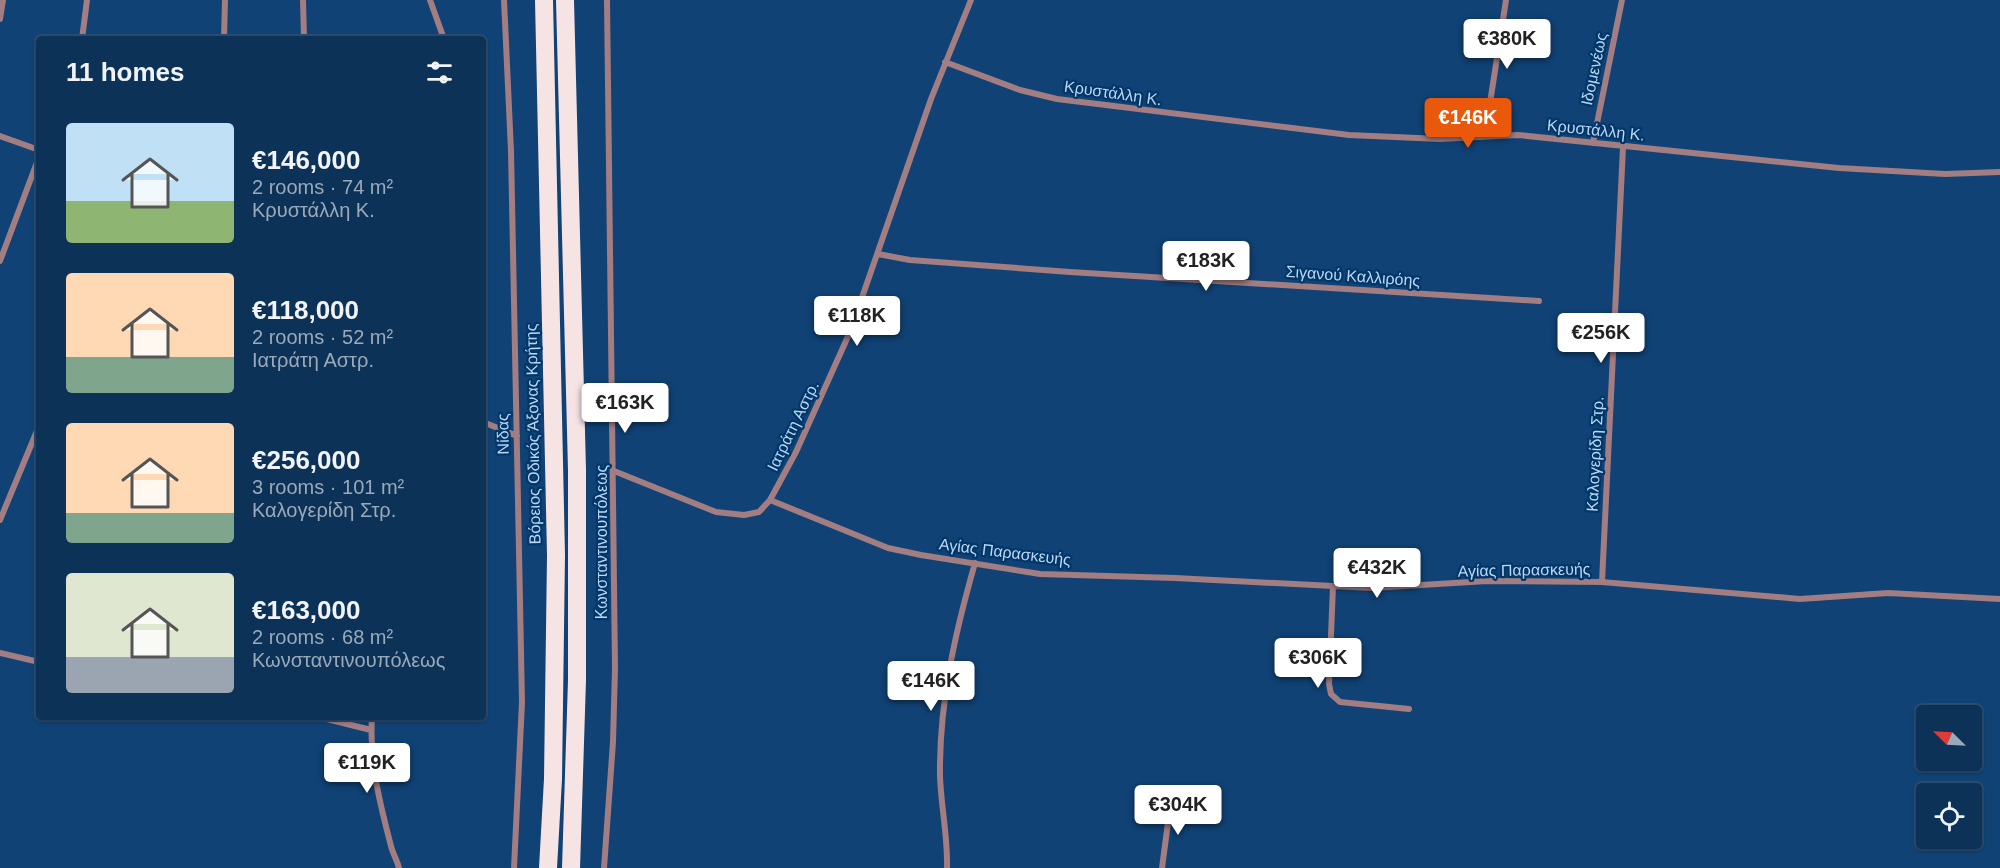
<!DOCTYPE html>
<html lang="en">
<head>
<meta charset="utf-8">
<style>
	:root { --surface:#0c3258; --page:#1a3e61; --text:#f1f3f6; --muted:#9aaaba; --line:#2c4d6e; --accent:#ea580c }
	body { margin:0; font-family:Arial,sans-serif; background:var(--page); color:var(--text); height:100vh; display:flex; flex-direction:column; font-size:22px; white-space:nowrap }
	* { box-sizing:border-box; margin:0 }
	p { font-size:20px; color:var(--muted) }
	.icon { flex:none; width:33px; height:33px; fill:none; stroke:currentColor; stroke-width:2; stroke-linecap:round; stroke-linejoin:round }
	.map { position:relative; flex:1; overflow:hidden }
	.drawer { position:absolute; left:36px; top:36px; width:450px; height:684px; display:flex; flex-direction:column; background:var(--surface); border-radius:6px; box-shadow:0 2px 4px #0004,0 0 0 2px var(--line) }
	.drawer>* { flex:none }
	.needle { width:39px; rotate:294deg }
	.controls { position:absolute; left:1916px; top:705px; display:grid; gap:12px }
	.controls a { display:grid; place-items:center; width:66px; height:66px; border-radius:6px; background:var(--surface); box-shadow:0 2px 4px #0004,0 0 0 2px var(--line); font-size:30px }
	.price { position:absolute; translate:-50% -51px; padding:0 14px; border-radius:6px; background:#fff; color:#222; font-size:20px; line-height:39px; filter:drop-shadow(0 2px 3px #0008) }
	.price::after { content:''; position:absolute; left:50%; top:36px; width:18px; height:14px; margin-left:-9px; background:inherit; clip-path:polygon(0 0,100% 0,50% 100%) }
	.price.selected { background:var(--accent); color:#fff }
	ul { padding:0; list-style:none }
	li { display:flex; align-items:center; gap:18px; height:150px; padding:0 30px }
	li span { display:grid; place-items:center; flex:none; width:168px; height:120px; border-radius:6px; color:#555 }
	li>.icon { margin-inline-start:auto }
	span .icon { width:72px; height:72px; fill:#fffc; stroke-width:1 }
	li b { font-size:26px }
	h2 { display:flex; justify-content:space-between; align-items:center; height:72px; padding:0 30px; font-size:26px }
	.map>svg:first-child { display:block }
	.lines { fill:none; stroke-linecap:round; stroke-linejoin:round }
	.street { stroke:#a27d81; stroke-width:6 }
	.highway { stroke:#f6e4e5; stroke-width:18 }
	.labels { text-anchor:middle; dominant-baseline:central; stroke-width:4.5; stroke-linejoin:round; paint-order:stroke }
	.street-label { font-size:16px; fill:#bcd6f4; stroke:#013769 }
</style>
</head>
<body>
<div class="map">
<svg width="2000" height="868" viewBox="0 0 2000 868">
	<rect width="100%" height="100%" fill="#104275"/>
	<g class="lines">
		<path class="street" d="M303,0L304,39
			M430,0L444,39
			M504,0L511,151L522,702L514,868
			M0,19L3,0
			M82,39L87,0
			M224,39L225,0
			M945,62L1020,90L1057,99L1349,135L1440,139L1518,135L1839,168L1945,174L2000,172
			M1485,135L1506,0
			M0,136L39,150
			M1593,143L1622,0
			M878,254L910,260L1070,272L1539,301
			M0,261L39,157
			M483,422L517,436
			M614,471L716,512L744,515L759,512L770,500L796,452L850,332L931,99L971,0
			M770,500L888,548L921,555L1040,574L1175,578L1372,588L1487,581L1602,582L1800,599L1888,593L2000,599
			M0,520L39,426
			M1602,582L1623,147
			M1333,586L1329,684L1331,694L1340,702L1409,709
			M0,653L39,662
			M319,717L371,730
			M372,717C369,761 380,804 391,846C393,854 397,860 399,868
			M604,868L613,742L615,668L607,0
			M947,868C948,837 941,807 940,776C939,703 955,633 975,563
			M1162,868L1171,800"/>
		<path class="highway" d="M544,0L556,555L553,779L548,868
			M565,0L577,470V680L571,868"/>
	</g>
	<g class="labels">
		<g class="street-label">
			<text transform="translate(1594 69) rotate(-78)">Ιδομενέως</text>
			<text transform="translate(1113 93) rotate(8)">Κρυστάλλη Κ.</text>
			<text transform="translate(1596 130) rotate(6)">Κρυστάλλη Κ.</text>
			<text transform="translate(1353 276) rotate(4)">Σιγανού Καλλιρόης</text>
			<text transform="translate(793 426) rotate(-64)">Ιατράτη Αστρ.</text>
			<text transform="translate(503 434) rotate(-91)">Νίδας</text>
			<text transform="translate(533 434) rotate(-91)">Βόρειος Οδικός Άξονας Κρήτης</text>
			<text transform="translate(1595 454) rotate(-87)">Καλογερίδη Στρ.</text>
			<text transform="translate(601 542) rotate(-90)">Κωνσταντινουπόλεως</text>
			<text transform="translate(1005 552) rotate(7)">Αγίας Παρασκευής</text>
			<text transform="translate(1524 570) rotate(-1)">Αγίας Παρασκευής</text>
		</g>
	</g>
</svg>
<div class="controls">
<a><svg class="needle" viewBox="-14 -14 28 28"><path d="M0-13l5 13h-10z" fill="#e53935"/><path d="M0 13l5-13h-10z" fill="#9aaaba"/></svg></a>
<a><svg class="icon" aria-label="locate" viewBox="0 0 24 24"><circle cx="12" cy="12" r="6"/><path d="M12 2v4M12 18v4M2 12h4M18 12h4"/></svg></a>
</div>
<b class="price" style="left:1507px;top:70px">€380K</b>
<b class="price selected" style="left:1468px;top:149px">€146K</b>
<b class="price" style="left:1206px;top:292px">€183K</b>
<b class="price" style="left:857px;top:347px">€118K</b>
<b class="price" style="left:1601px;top:364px">€256K</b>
<b class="price" style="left:625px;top:434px">€163K</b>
<b class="price" style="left:1377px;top:599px">€432K</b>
<b class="price" style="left:1318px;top:689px">€306K</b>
<b class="price" style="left:931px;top:712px">€146K</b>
<b class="price" style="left:367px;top:794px">€119K</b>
<b class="price" style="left:1178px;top:836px">€304K</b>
<section class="drawer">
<h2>11 homes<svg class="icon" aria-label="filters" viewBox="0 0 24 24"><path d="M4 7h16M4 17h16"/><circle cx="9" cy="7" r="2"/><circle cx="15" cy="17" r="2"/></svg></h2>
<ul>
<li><span style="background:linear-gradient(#bfe0f5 65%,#8fb573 0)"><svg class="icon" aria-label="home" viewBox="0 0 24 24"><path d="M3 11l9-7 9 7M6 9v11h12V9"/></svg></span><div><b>€146,000</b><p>2 rooms · 74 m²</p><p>Κρυστάλλη Κ.</p></div></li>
<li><span style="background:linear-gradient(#ffd9b3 70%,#7fa58c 0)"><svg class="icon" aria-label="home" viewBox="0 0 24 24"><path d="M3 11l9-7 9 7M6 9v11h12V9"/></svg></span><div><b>€118,000</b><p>2 rooms · 52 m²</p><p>Ιατράτη Αστρ.</p></div></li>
<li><span style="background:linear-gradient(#ffd9b3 75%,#7fa58c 0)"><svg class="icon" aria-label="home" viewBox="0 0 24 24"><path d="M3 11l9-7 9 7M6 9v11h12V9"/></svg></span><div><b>€256,000</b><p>3 rooms · 101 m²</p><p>Καλογερίδη Στρ.</p></div></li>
<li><span style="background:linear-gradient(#dfe7d0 70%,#9aa5b1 0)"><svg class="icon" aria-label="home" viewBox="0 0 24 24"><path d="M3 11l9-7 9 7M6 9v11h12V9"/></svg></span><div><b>€163,000</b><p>2 rooms · 68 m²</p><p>Κωνσταντινουπόλεως</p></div></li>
</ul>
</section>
</div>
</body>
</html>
